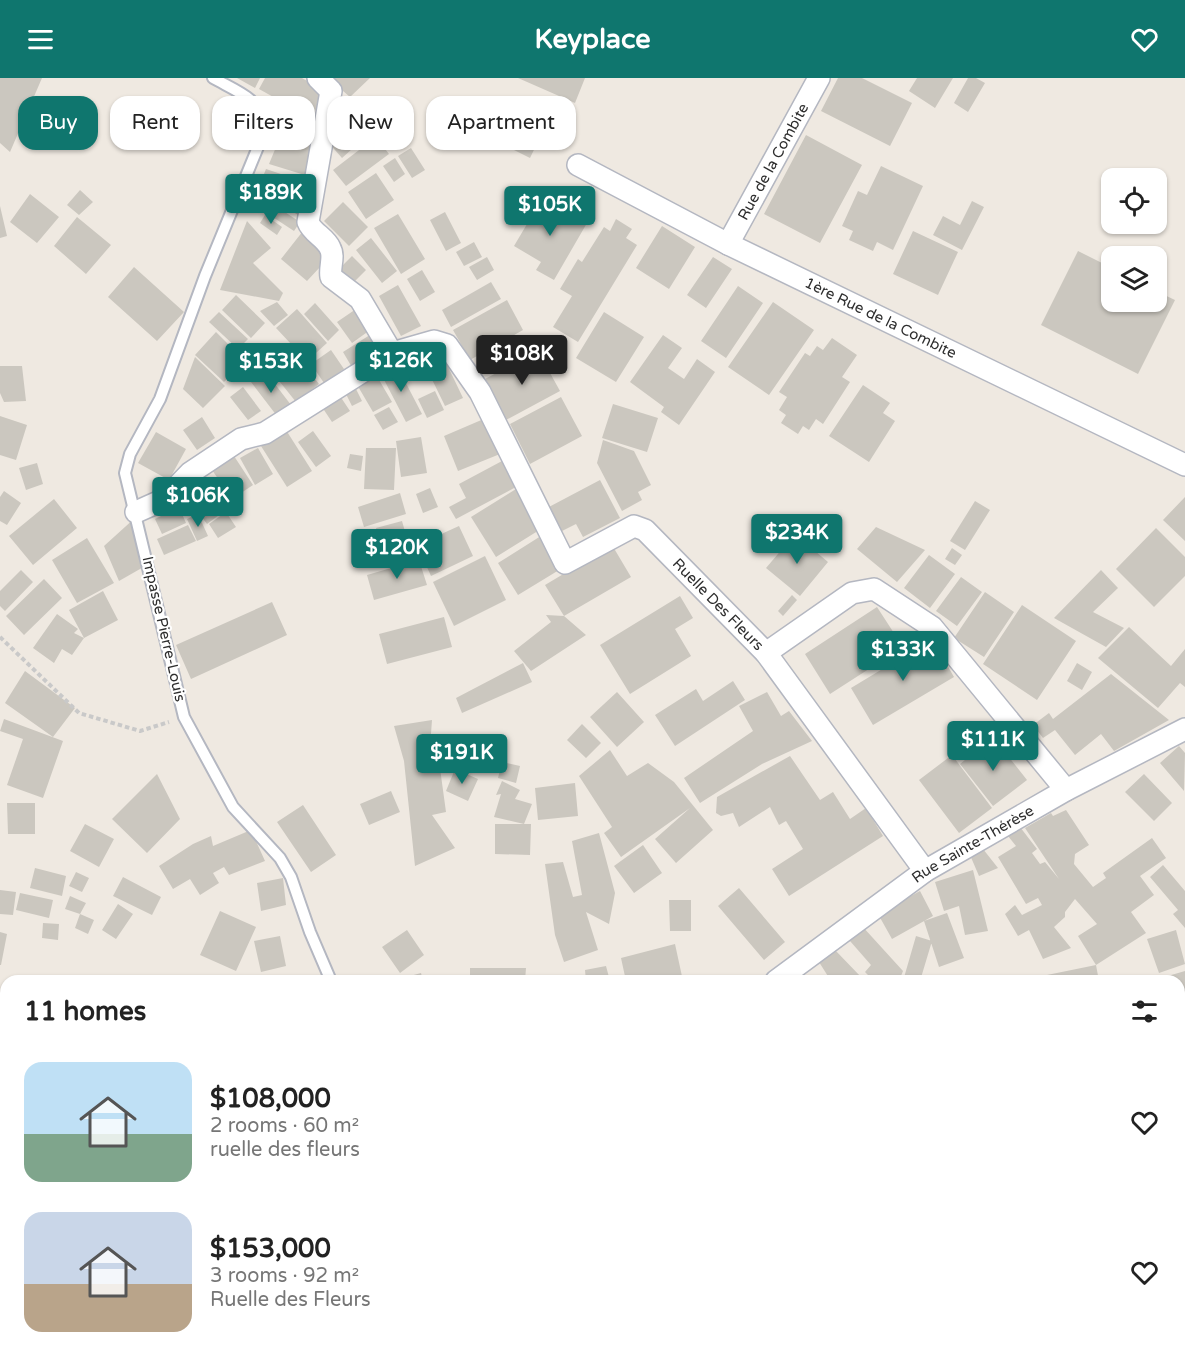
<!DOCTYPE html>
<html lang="en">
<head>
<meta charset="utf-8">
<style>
	:root { --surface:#fff; --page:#f2f2f2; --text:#222; --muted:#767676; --accent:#0f766e }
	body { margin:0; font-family:"Varela Round",sans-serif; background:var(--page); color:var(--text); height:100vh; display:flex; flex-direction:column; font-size:22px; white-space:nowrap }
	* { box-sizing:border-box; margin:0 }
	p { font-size:20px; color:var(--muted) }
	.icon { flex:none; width:33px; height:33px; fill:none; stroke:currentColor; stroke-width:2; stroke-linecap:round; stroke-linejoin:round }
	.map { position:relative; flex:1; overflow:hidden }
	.panel { position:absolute; left:0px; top:897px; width:1185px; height:384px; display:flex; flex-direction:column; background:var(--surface); border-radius:18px 18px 0 0; box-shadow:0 2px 4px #0004 }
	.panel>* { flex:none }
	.guide { position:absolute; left:18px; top:18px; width:600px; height:54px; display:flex; gap:12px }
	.tools { position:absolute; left:1101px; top:90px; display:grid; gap:12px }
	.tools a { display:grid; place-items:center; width:66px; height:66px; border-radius:12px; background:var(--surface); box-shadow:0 2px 4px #0004; font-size:30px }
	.price { position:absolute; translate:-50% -51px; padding:0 14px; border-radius:6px; background:var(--accent); color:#fff; font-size:20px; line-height:39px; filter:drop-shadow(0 2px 3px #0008) }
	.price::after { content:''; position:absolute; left:50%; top:36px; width:18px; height:14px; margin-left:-9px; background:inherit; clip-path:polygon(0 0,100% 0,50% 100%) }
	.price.on { background:#222; color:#fff }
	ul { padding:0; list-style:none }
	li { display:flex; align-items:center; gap:18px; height:150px; padding:0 24px }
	li span { display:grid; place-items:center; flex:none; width:168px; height:120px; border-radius:18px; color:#555 }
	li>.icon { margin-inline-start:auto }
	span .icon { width:72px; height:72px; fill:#fffc; stroke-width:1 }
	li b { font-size:26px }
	h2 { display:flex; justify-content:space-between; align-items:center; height:72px; padding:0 24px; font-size:26px }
	.tag { padding:0 21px; border-radius:18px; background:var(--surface); box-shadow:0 2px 4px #0004; font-size:21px; line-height:54px }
	.tag.on { background:var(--accent); color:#fff }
	header { display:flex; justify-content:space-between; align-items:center; height:78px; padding:0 24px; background:var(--accent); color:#fff; font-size:27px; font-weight:700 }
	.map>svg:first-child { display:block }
	.cemetery { fill:#c8d9b8 }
	.building { fill:#cbc7bf }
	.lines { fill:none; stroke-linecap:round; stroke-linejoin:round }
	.service-casing { stroke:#b4b7c1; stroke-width:14 }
	.minor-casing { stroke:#b4b7c1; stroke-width:24 }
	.path { stroke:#c9c9c9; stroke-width:4; stroke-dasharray:4.5 3; stroke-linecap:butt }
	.service { stroke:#fff; stroke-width:10 }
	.minor { stroke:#fff; stroke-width:21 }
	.labels { text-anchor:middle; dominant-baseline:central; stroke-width:4.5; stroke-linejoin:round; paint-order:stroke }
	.street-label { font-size:15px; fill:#2e2e2e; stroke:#fff }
</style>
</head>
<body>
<header><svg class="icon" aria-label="menu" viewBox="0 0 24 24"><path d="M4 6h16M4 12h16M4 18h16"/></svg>Keyplace<svg class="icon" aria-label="heart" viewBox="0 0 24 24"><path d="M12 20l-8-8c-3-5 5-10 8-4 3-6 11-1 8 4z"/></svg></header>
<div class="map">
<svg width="1185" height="1281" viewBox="0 0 1185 1281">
	<rect width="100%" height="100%" fill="#efe9e1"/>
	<path class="cemetery" d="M1179,1217L1185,1220V1281H449L452,1275H1179Z"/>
	<path class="building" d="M0,0H42L10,74L0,65Z
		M237,0H260L255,10Z
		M265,0H302L326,14L311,40L259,11Z
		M328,0H370L350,19Z
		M518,0H585L575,25Z
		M838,0H862L912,25L890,68L821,33Z
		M917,0H953L935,30L909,13Z
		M968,0H976L985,5L968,34L954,25Z
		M501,19L548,43L530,80L482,56Z
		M351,31L371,54L342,80L328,64L341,52L336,45Z
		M402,32L413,49L386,65L376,48Z
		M286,45L316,57L308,98L269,86Z
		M806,57L862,87L820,165L764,136Z
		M376,59L389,76L346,108L333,92Z
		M411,70L425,92L412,100L398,78Z
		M395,80L405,96L394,104L383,88Z
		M881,88L923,108L893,172L877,164L873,173L849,162L853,153L842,148L858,113L867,117Z
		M266,91L308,105L301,139L258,111Z
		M376,95L394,122L366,141L348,114Z
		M80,112L93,124L79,137L67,127Z
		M30,116L59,139L37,165L10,144Z
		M543,119L587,145L554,202L536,192L541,184L514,168Z
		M265,121L300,144L294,153L259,130Z
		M972,123L984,129L962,172L933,157L943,138L960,147Z
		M343,124L368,149L349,168L324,143Z
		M0,128L7,158L0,160Z
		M445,134L461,165L446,173L430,142Z
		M398,136L425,181L401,196L374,150Z
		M265,137L282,149L277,157L260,145Z
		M77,139L111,167L86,196L54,168Z
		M616,141L632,151L626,160L637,167L578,264L553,249L572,218L560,211L578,181L582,184L604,149L610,153Z
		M247,143L271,170L253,185L283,215L279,223L220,212Z
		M662,148L695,169L669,211L636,190Z
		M303,153L323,173L321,188L307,203L281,181Z
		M913,153L958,174L938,217L893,196Z
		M371,160L397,193L382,205L356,172Z
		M474,164L482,179L464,188L456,174Z
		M1078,173L1112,190V224H1156V213L1175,222L1138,296L1041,247Z
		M352,178L366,192L353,205L339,191Z
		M487,179L494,192L477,202L469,189Z
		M713,179L732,191L706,230L687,217Z
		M134,189L184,234L157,263L108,219Z
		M422,192L435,214L420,223L407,201Z
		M491,204L501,221L451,249L442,232Z
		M398,207L421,248L401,258L379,218Z
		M738,208L763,225L726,280L701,263Z
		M236,217L265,245L251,260L222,232Z
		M507,222L523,252L470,282L453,252Z
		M277,224L288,237L274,248L260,233Z
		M773,224L814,252L769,317L728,289Z
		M315,225L339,252L328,263L304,236Z
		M359,229L373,250L352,265L337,244Z
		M297,231L327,265L307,283L276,250Z
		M219,234L248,261L238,271L209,244Z
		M604,234L644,259L616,304L576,280Z
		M216,254L245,283L224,304L195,277Z
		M373,255L383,271L353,291L343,274Z
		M663,257L682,270L668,290L684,301L697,281L715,294L679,347L661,334L664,329L630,304Z
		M832,260L857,277L842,299L850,304L823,346L816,341L809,352L803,348L798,356L781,345L786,337L779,332L787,319L779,314L805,275L810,278L817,268L823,272Z
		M526,263L532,274L501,290L496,279Z
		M331,272L344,291L324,305L311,286Z
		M441,274L463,320L445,328L423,283Z
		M296,276L319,306L296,324L272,294Z
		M528,278L544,284L560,313L506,342L485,301Z
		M195,279L225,308L203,330L183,311Z
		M396,286L422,336L406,344L380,294Z
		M0,288H22L26,323L4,324L0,315Z
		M265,293L291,327L277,338L251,304Z
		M375,295L392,324L373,334L356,305Z
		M863,307L890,325L883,335L895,343L869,384L829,358Z
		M243,309L261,333L248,342L230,319Z
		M356,311L362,323L352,328L346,316Z
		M435,313L444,332L427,340L418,321Z
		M340,318L350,333L332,344L322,329Z
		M561,319L582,358L530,386L510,346Z
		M613,326L658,340L647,374L602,360Z
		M389,329L398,344L383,352L374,337Z
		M0,338L27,347L16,382L0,377Z
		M202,339L215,360L197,372L183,352Z
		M486,340L500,376L458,393L444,358Z
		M286,352L312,393L287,409L261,368Z
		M313,353L331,378L316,389L298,364Z
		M156,354L186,371L169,402L138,385Z
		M421,359L427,395L401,399L396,363Z
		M603,362L634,373L651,407L638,414L642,422L622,433L597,385Z
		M258,370L273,396L255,407L240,380Z
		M366,370H396L394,412L364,411Z
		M350,376L363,378L361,393L347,390Z
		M234,378L253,407L232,421L212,392Z
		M502,383L516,409L456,441L449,429L466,420L459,406Z
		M37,385L43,406L26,412L19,390Z
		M198,401L211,417L194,430L182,413Z
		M600,402L620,440L583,459L576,446L560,454L547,430Z
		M220,407L235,426L224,434L210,415Z
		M430,410L438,429L423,435L416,416Z
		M516,411L541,451L496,479L471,439Z
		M4,413L21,425L7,447L0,443V419Z
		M400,415L406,436L364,449L358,429Z
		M212,418L223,434L207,446L195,430Z
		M1185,419V463L1163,442Z
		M54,421L77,450L33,487L9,458Z
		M975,423L990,432L965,472L950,463Z
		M179,429L186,445L162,456L155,441Z
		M226,434L236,449L218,460L209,446Z
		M198,436L208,458L197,463L187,441Z
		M136,439L147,487L119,503L104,468Z
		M402,443L412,478L386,485L376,450Z
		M188,447L196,463L164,477L157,461Z
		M459,448L473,478L431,498L417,467Z
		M876,449L925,472L897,504L857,471Z
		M1156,450L1185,479V498L1154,529L1116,491Z
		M544,456L564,489L518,517L498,485Z
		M795,456L828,484L800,518L766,490Z
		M87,460L114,505L77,525L52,482Z
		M612,467L631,499L564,538L545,507Z
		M952,470L962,477L955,487L945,481Z
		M929,477L955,496L930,530L904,510Z
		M485,478L506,522L454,548L433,504Z
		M419,482L427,507L374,522L367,497Z
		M21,492L33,504L5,533L0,528V513Z
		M1101,492L1118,510L1093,534L1124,550L1106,569L1054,540Z
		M961,499L982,514L957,548L936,533Z
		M44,501L62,520L24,557L6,538Z
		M103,513L118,542L84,560L69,532Z
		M985,514L1014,534L984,579L954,560Z
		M792,517L797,522L783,538L778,533Z
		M680,518L693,540L675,551L691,578L630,616L600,567Z
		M272,524L287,557L191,601L176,567Z
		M1022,527L1076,563L1037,622L983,586Z
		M877,529L903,569L830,616L805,576Z
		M57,536L78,551L74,555L84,560L72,577L62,571L54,585L33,570Z
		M546,537L564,538L586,557L531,593L514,573L551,544Z
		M444,539L452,569L387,586L379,556Z
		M1129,549L1171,588L1185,571V609L1180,605L1158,630L1098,580Z
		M932,561L954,599L873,647L851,610Z
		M523,585L532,604L462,635L456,620Z
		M1077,585L1092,594L1082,612L1067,603Z
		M25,593L75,630L53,659L5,625Z
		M1111,596L1169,642L1114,673L1101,656L1075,677L1055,652L1043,660L1033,647L1049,635L1053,641Z
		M733,603L745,622L675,668L655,637L696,611L703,623Z
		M617,614L644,644L617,669L590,639Z
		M767,614L781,638L789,633L812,663L762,686L700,725L684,700L753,653L739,628Z
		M4,641L63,663L43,720L7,707L23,661L0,653Z
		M432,642L429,683H439L446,734L432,737L455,770L415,788L404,683L394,648Z
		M582,646L601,665L586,680L567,662Z
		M993,659L1027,702L993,728L960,686Z
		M1179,668L1185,675L1184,713L1160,685Z
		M610,672L627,698L648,685L674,704L713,752L676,785L655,761L690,730L621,779L604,755L612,749L579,698Z
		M952,677L992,730L959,755L919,702Z
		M790,678L820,722L833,714L850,741L866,730L883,758L789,818L772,791L803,771L786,743L779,747L770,729L739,749L733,735L721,738L716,735L717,719Z
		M502,684L520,688L516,705L498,700Z
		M455,691L478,701L468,723L446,713Z
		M157,696L180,741L147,775L112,741Z
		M1144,696L1172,725L1154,743L1125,714Z
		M502,703L520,712L515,721L532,726L524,746L494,739L501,716L496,717Z
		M575,705L578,738L538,742L535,710Z
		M391,713L400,734L369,747L360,726Z
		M7,725H35V756H8Z
		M303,727L336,777L311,794L277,744Z
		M1066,732L1089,767L1075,776L1074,786L1093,809L1106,800L1103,795L1152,760L1166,780L1140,798L1154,817L1131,834L1146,855L1096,887L1078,858L1097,846L1075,821L1065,834V839L1054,849L1071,870L1043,881L1029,852L1018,858L1005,836L1015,827L1022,837L1042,827L1038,820L1026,826L998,779L1016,768L1008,758L1020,749L1037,771L1032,775L1040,786L1045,784L1059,801L1025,750L1051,735L1053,738Z
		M85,746L114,761L99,789L70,773Z
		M495,746H531L530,777L495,776Z
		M251,752L265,783L229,797L224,789L213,795L219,805L200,817L190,801L173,811L159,788L193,766L211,758L213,768Z
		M599,755L615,815L609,846L586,834L598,872L564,884L555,857L545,786L563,784L573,819L582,817L572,763Z
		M643,767L662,795L634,815L614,788Z
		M983,771L998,790L979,798L970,777Z
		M1163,787L1185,813V850L1173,836L1178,832L1150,799Z
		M35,790L66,798L62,818L30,810Z
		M973,792L988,853L965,857L959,828L944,833L935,804Z
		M76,794L89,800L82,814L69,808Z
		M123,799L161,819L152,837L113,818Z
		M283,800L286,827L261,833L257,805Z
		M739,810L785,864L764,882L718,828Z
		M0,812L16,814L13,837L0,836Z
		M920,813L933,838L892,861L878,836Z
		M20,815L53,822L49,840L16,832Z
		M70,818L86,825L80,836L94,842L88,856L75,850L80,836L65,831Z
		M669,822H691V853H670Z
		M118,826L133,836L116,861L102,852Z
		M220,833L256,849L236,893L200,877Z
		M947,835L964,880L939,889L924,843Z
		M43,845L59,846L58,862L42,860Z
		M862,848L903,893L899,903H874L865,894L871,887L850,863Z
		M407,852L424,877L400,895L382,869Z
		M1176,852L1185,886L1159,895L1147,861Z
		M0,854L7,856L1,887H0Z
		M280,858L286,888L261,894L254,863Z
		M916,858L932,863L920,903H903Z
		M675,866L683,903H626L621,880Z
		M835,872L862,900L859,903H831L819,884Z
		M1096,887L1099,903H1048L1047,897Z
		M606,888L610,903H586L585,892Z
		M470,890H526L525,903H470Z
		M1185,893V913L1179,915V903H1162L1161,900Z
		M421,895L423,903H399V901Z
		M6,916V953L0,955V917Z
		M1185,917V936L1179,938V919Z
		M1183,1000L1185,1044L1179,1048V1002Z
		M1185,1130V1181L1179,1178V1141Z
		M3,1158L6,1161V1206L0,1200V1160Z
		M0,1262L6,1268L8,1275L3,1281H0Z
		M96,1275H121L126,1281H89Z
		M151,1275H218L221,1278L219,1281H159Z
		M273,1275H296V1281L272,1280Z
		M375,1275H434L431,1281H385Z"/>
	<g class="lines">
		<g class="service-casing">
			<path id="service" d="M213,0C236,13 259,20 267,47L205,198L160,321L130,376L125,395L184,639L233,729L280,780L291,799L310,854L331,903"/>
		</g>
		<g class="minor-casing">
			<g id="minor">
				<path d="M318,0L331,13L308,144C312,155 325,159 330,170C335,179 329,189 331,199L360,221L392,275"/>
				<path id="s1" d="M578,87L728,166L1185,387"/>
				<path id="s2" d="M728,166L819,0"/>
				<path id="s3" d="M136,434L165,421L190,395L241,361L265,355L392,275L434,263L447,267L480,314L565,485L634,448L645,452L766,575L925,793"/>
				<path d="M766,575L852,515L874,511L932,549L1066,712"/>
				<path id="s4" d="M776,903L925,793L1066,712L1185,651"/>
				<path d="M0,1132L6,1126"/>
				<path d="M1179,1199L1185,1202"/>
				<path d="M431,1281L434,1275"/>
			</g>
		</g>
		<path class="path" d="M0,559L79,635L140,653L169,644"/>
		<use href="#service" class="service"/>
		<use href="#minor" class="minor"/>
	</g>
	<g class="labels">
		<g class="street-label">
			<text stroke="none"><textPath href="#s2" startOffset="94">Rue de la Combite</textPath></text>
			<text stroke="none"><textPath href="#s1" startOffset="339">1ère Rue de la Combite</textPath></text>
			<text stroke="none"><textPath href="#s3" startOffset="804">Ruelle Des Fleurs</textPath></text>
			<text transform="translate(164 551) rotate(77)">Impasse Pierre-Louis</text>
			<text stroke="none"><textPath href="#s4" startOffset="240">Rue Sainte-Thérèse</textPath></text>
		</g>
	</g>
</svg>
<div class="tools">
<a><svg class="icon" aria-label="locate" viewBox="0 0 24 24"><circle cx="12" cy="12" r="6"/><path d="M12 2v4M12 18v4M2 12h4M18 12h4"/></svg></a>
<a><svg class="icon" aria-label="layers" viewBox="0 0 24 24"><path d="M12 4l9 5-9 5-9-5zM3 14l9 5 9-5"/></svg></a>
</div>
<b class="price" style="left:271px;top:147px">$189K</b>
<b class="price" style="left:550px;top:159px">$105K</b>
<b class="price on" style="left:522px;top:308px">$108K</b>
<b class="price" style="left:401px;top:315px">$126K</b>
<b class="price" style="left:271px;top:316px">$153K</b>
<b class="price" style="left:198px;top:450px">$106K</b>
<b class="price" style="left:797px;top:487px">$234K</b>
<b class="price" style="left:397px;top:502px">$120K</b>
<b class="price" style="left:903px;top:604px">$133K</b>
<b class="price" style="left:993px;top:694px">$111K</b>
<b class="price" style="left:462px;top:707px">$191K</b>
<div class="guide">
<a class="tag on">Buy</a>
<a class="tag">Rent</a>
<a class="tag">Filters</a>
<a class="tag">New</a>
<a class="tag">Apartment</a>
</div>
<section class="panel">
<h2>11 homes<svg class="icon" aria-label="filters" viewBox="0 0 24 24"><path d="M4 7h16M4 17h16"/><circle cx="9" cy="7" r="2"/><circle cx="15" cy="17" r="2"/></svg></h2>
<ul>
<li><span style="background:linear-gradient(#bfe0f5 60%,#7fa58c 0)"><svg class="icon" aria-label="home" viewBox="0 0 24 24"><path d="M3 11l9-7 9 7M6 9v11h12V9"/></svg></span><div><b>$108,000</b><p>2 rooms · 60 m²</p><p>ruelle des fleurs</p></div><svg class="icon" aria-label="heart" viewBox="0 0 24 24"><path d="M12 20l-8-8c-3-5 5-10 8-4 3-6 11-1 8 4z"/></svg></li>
<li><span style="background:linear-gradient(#c9d6e8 60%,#b9a48a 0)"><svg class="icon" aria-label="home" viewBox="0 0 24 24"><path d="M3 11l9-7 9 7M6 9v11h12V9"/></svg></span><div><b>$153,000</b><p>3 rooms · 92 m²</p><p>Ruelle des Fleurs</p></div><svg class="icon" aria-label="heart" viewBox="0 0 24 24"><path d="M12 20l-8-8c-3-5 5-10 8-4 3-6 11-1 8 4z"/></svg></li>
</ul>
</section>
</div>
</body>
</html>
